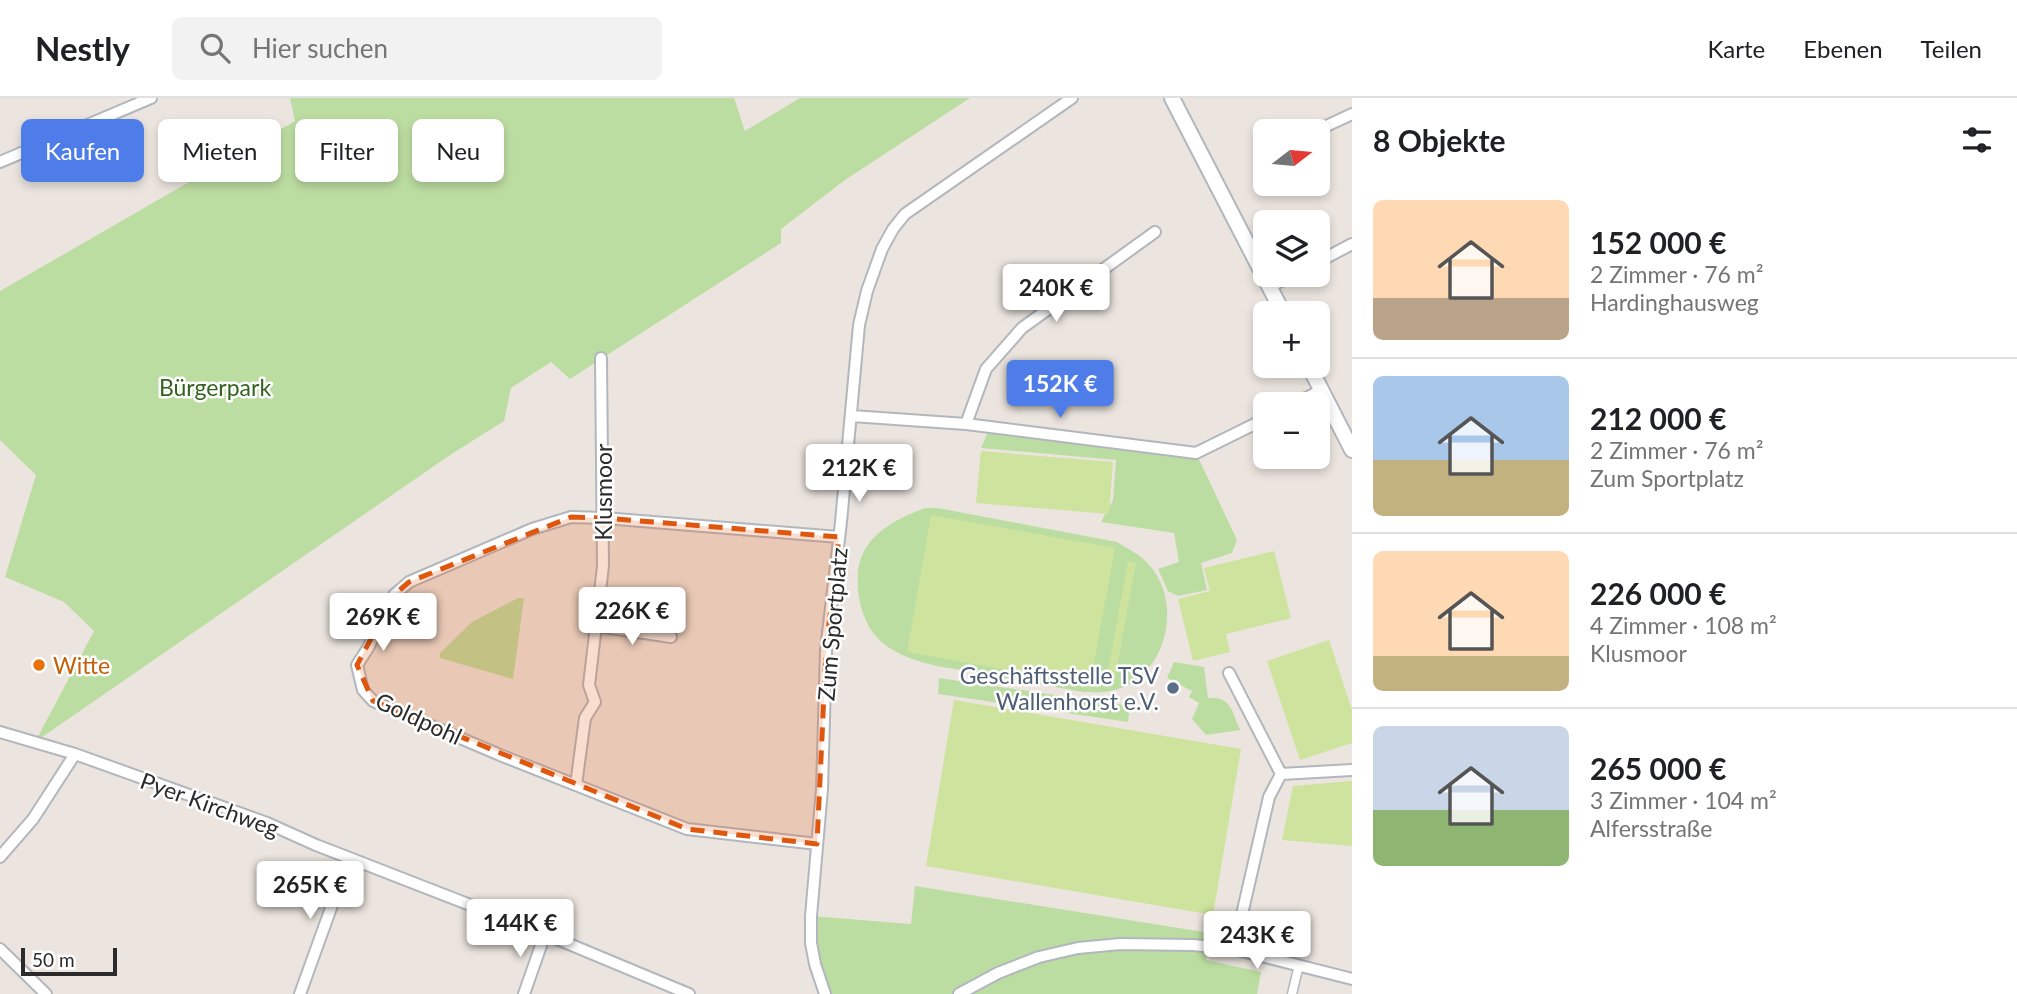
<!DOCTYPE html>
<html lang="de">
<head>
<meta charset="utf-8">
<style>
	:root { --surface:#fff; --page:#f2f2f2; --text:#202124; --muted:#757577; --line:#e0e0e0; --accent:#4e7de9 }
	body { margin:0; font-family:Lato,sans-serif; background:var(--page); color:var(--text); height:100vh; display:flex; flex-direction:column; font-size:26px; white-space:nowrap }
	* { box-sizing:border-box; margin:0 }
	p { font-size:23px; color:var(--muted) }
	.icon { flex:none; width:38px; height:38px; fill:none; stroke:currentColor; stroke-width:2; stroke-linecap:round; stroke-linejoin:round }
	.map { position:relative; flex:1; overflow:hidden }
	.details { display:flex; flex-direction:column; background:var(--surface); width:665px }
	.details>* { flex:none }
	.guide { position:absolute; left:21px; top:21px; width:665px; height:63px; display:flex; gap:14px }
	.needle { width:46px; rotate:74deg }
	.fabs { position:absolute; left:1253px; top:21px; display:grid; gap:14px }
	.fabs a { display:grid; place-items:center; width:77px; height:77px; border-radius:10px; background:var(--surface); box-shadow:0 4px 10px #0003; font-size:35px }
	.scale { position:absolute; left:21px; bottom:18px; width:96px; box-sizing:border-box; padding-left:7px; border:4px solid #2b2b2b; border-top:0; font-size:19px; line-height:24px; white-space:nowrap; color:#2b2b2b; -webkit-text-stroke:5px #fff; paint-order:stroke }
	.price { position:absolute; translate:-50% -60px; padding:0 16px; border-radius:7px; background:#fff; color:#222; font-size:23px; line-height:46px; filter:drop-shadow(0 2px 4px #0008) }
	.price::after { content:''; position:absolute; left:50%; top:42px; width:21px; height:16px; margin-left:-10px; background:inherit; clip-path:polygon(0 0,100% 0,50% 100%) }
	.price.selected { background:var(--accent); color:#fff }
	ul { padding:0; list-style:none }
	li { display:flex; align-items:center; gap:21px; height:175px; padding:0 21px }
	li+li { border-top:2px solid var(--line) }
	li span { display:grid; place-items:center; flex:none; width:196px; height:140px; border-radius:10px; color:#555 }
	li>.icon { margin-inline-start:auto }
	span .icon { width:84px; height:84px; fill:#fffc; stroke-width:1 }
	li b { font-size:30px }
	h2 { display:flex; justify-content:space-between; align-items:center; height:84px; padding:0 21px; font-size:30px }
	.chip { padding:0 24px; border-radius:10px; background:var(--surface); box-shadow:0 4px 10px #0003; font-size:24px; line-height:63px }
	.chip.selected { background:var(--accent); color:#fff }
	header { display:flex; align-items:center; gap:42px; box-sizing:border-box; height:98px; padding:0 35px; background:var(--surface); border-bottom:2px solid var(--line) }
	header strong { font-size:33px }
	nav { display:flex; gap:38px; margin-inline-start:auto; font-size:24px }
	.search { width:490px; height:63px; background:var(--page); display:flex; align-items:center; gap:18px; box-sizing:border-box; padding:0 24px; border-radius:10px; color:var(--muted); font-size:26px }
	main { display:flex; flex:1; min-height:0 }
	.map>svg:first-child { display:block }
	.green { fill:#bcdda1 }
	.pitch { fill:#cee39d }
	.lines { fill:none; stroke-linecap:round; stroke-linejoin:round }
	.pedestrian-casing { stroke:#b2b6bd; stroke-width:11 }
	.minor-casing { stroke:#b2b6bd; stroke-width:14 }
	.tertiary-casing { stroke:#b2b6bd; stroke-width:18 }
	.pedestrian { stroke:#fff; stroke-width:8 }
	.minor { stroke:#fff; stroke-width:10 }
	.tertiary { stroke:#fff; stroke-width:14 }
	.marked { fill:#df570e; fill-opacity:0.2; stroke:#df570e; stroke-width:5; stroke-dasharray:14 9; stroke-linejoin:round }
	.food-dot { fill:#e8710a; stroke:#fff; stroke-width:2.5 }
	.service-dot { fill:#5c6f8a; stroke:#fff; stroke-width:2.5 }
	.labels { text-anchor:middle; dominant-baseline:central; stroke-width:5; stroke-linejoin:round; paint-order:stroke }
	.park-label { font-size:23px; fill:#366221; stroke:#fff }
	.street-label { font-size:23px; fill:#2b2b2b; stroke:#fff }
	.food-label { font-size:23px; fill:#c56008; stroke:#fff; text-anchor:start }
	.service-label { font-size:23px; fill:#4e5e75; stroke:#fff; text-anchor:end }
</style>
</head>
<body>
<header>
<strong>Nestly</strong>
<div class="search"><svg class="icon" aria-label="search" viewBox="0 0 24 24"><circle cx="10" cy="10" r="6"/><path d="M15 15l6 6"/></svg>Hier suchen</div>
<nav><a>Karte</a><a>Ebenen</a><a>Teilen</a></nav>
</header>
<main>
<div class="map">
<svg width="1352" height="896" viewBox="0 0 1352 896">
	<rect width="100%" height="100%" fill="#ece5df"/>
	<path class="green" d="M290,0H734L745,33L800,0H970L845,82L781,131V145L570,281L551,264L511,290L504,323L450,357L35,644L94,533L64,504L5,479L36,377L0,342V193L295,23Z
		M990,329L1196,355L1237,442L1232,455L1201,465L1207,492L1178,498L1168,493L1158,471L1179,464L1174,435L1101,424L1113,402L1116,362L981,350Z
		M925,410H938L1117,444C1128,451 1143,458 1151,469C1183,508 1166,578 1115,592C1104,595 1093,594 1083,594C1049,588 1015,582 982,575C950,570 911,567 884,546C863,530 856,499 858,473C862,438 895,421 925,410Z
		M518,500H524L513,581L440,560V555L472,524Z
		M1174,564L1204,569L1208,600C1231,598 1232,614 1240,632L1206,637L1192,621L1199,605L1189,599L1192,593L1167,580Z
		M939,580L1130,608L1128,624L938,596Z
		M915,788L1210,835L1206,862L1261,874L1257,896H825L811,818L911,826Z"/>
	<path class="pitch" d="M981,353L1113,364L1109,416L976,405Z
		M931,417L1115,450L1090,587L907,554Z
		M1274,453L1291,520L1226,536L1230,554L1193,563L1178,501L1210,493L1204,470Z
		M1128,463L1136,465L1115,580L1107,579Z
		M1329,542L1352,612V645L1300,662L1267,563Z
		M954,602L1241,651L1213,817L926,768Z
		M1352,683V748L1282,742L1293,688Z"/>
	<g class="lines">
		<g class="pedestrian-casing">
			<path id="pedestrian" d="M1292,896L1299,867"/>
		</g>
		<g class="minor-casing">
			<path id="minor" d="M1322,30L1352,16
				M0,64L151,0
				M1318,164L1352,146
				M1269,189L1294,177
				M1294,306L1322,292
				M852,318L966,326L1196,355L1265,321
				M966,326L986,271L1022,230L1155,134
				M597,528L671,539
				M1229,575L1281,676
				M0,634L75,656L267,725L316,747L545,836L689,896
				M576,687L585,620L595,604L589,587L603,468L601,260
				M817,746L687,731L500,657L373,603L363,592L357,567L368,550L394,497L409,484L532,431L571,419L604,420L839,439
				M0,759L33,721L75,656
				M0,851L46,896
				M1234,851L1269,699L1281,676L1352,672
				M300,896L349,760
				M524,896L545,836
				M825,896L815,866L811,845V818L822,691L826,552L841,424L859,227L867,193L882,151L893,131L905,116L1072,0
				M959,896L998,875L1039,859L1078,850L1120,846L1193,847L1234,851L1352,881"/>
		</g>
		<g class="tertiary-casing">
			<path id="tertiary" d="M1172,0L1283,215
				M1309,268L1352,352"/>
		</g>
		<use href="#pedestrian" class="pedestrian"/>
		<use href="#minor" class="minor"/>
		<use href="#tertiary" class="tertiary"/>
	</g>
	<path class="marked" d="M571,419L604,420L839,439L826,552L817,746L687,731L373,603L357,567L394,497L409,484Z"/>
	<circle class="food-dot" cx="39" cy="567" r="7"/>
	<circle class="service-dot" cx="1173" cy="590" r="7"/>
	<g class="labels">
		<g class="park-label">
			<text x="215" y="289">Bürgerpark</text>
		</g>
		<g class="street-label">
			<text transform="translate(603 394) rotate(-90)">Klusmoor</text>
			<text transform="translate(832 526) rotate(-85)">Zum Sportplatz</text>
			<text transform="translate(419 620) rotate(25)">Goldpohl</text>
			<text transform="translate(210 706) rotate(20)">Pyer Kirchweg</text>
		</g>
		<g class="food-label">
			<text x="53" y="567">Witte</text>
		</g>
		<g class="service-label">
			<text x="1159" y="577">Geschäftsstelle TSV<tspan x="1159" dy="26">Wallenhorst e.V.</tspan></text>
		</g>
	</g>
</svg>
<div class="fabs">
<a><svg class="needle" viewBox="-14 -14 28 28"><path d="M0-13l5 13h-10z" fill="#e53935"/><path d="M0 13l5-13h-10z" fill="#757577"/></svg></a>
<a><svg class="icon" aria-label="layers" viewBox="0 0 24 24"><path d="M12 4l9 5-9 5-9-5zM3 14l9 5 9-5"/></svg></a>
<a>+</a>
<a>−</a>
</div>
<div class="scale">50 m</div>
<b class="price" style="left:1056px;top:226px">240K €</b>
<b class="price selected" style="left:1060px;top:322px">152K €</b>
<b class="price" style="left:859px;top:406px">212K €</b>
<b class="price" style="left:632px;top:549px">226K €</b>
<b class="price" style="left:383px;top:555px">269K €</b>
<b class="price" style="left:310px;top:823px">265K €</b>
<b class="price" style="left:520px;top:861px">144K €</b>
<b class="price" style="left:1257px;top:873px">243K €</b>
<div class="guide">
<a class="chip selected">Kaufen</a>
<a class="chip">Mieten</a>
<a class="chip">Filter</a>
<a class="chip">Neu</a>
</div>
</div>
<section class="details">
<h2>8 Objekte<svg class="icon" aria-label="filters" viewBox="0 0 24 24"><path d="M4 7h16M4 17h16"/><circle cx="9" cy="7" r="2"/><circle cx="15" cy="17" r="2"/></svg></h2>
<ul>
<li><span style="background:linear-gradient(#ffd9b3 70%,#b9a48a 0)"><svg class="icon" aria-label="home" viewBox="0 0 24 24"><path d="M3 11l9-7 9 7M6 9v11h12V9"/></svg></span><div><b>152 000 €</b><p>2 Zimmer · 76 m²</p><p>Hardinghausweg</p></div></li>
<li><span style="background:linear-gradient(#a9c7e8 60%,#c2b280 0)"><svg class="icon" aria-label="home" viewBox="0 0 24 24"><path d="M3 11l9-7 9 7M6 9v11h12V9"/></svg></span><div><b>212 000 €</b><p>2 Zimmer · 76 m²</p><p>Zum Sportplatz</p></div></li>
<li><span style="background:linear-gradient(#ffd9b3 75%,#c2b280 0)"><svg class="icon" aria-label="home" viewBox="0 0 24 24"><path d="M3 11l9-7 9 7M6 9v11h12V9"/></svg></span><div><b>226 000 €</b><p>4 Zimmer · 108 m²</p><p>Klusmoor</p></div></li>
<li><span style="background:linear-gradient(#c9d6e8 60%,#8fb573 0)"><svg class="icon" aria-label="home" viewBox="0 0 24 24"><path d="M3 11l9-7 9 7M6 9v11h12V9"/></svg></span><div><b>265 000 €</b><p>3 Zimmer · 104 m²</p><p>Alfersstraße</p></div></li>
</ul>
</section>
</main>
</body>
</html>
